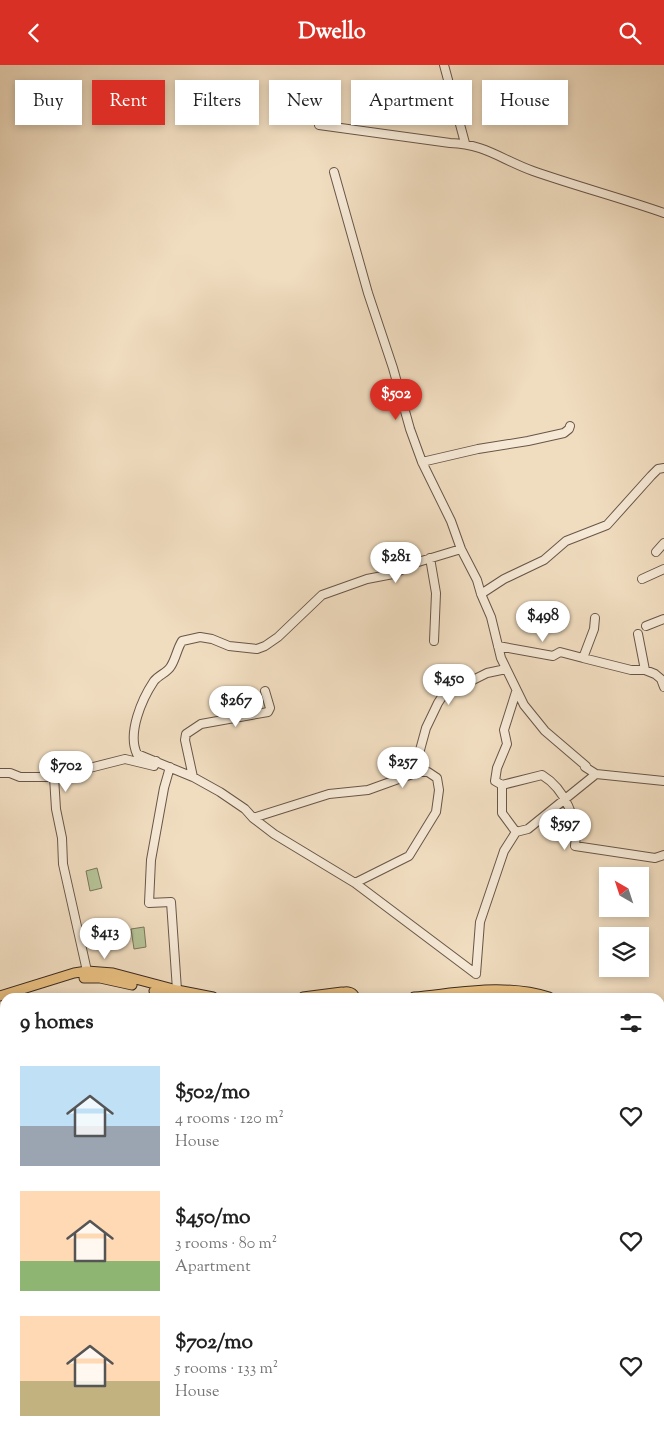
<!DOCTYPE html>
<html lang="en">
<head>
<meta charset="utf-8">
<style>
	:root { --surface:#fff; --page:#f6f6f6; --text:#222; --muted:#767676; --accent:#d93025 }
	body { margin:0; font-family:"Sorts Mill Goudy",serif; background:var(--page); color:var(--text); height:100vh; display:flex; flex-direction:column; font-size:19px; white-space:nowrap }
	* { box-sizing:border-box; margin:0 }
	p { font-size:16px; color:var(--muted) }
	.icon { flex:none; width:28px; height:28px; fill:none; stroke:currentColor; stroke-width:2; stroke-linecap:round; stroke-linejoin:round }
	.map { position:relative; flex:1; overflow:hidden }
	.drawer { position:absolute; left:0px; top:928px; width:665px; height:446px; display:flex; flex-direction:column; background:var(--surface); border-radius:15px 15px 0 0; box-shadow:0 2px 8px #0003 }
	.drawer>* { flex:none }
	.banner { position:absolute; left:15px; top:15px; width:635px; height:45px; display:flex; gap:10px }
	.needle { width:32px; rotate:321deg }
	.tools { position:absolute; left:599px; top:802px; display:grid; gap:10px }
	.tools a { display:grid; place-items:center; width:50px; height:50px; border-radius:0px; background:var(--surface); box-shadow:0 2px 8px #0003; font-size:25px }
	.price { position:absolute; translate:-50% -42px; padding:0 11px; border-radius:18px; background:#fff; color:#222; font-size:16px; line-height:32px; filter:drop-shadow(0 1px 2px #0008) }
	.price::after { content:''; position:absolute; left:50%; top:30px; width:15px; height:11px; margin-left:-8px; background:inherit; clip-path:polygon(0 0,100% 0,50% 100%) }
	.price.current { background:var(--accent); color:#fff }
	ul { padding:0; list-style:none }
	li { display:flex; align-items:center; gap:15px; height:125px; padding:0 20px }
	li span { display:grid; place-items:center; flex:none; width:140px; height:100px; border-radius:0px; color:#555 }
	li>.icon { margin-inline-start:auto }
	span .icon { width:60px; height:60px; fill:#fffc; stroke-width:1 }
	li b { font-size:21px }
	h2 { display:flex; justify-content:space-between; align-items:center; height:60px; padding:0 20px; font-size:21px }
	.pill { padding:0 18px; border-radius:0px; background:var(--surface); box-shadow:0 2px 8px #0003; font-size:18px; line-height:45px }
	.pill.current { background:var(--accent); color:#fff }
	header { display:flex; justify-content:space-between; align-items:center; height:65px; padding:0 20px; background:var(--accent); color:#fff; font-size:22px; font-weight:800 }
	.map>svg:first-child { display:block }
	.green { fill:#b5c296; stroke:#78765b }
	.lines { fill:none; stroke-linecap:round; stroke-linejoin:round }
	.minor-casing { stroke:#685648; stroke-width:10 }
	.major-casing { stroke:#3a2a20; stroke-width:11 }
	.minor { stroke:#f5e8d5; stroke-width:8 }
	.major { stroke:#e8be80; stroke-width:9 }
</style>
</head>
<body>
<header><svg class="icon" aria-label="back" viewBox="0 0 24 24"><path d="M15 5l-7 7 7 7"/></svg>Dwello<svg class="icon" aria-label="search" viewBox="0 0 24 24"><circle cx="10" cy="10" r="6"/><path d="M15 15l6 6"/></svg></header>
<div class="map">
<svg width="664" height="1373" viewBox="0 0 664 1373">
	<rect width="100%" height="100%" fill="#f0dcbf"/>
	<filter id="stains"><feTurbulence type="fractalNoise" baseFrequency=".004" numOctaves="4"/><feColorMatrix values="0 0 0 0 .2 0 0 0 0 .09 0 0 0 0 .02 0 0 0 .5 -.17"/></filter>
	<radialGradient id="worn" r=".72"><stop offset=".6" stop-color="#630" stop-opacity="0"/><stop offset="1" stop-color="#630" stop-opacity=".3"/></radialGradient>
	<path class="green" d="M97,803L102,823L90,826L86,806Z
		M144,862L146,882L134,884L131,864Z"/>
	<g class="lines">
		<g class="minor-casing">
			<path id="minor" d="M444,0L465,78
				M319,60L450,78C485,79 502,95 533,106C576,121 621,133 664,148
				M334,107L368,228L393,303L410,364L422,397L451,456L461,484L477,515L481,529L491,552L501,593L524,640L545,666L586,701L585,702L596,709L664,716
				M422,397L478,384L528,376L564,368L569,364L570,361
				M461,484L415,498L393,509L367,514L322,530L278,572L265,581L257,584L229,581L212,574L200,572L182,576C177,584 176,593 171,601C168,607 159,610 154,616C142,634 127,668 137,689L193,712L220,727L245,744L253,753L274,769L355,818L476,909
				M656,487L664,478
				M430,493L436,528L434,576
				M642,514L664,504
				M481,529L504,514L544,495L566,476L607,460L651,411L658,404L664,403
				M595,553L594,564L583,593L631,605H645L655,609L661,614L664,622
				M646,561L664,554
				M638,569L645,605
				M498,581L553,591L560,587L583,593
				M170,702L164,723L151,795L149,838L171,837L177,925
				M418,707L420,685L426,663L438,638L447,624L467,618L487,608L506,604
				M0,708H10L20,712H54L125,694L154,701L156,696
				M54,712L56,744L62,773L63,799L87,906
				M193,712L185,675L186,669L201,659L268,647L270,643L265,626
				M502,720L542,710C565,724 578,755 575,781L655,793L664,790
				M253,753L329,729L368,725L418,707H428L437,713L439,725L436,747L409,791L355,818
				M516,767L502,748V720L495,716L497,703L507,679L504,665L516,627
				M476,909L480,857L504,786L516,767L528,764L596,709
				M660,1095L664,1090
				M660,1160H664
				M0,1171L5,1173
				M0,1291L5,1296
				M660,1322L664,1321
				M63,1369L65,1373
				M275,1369L276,1373
				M515,1369L524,1373
				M551,1369L552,1373
				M604,1369L606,1373
				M255,1373L256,1369
				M452,1373L488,1369
				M534,1373L544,1369"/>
		</g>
		<g class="major-casing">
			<path id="major" d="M84,913H100L132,920
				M154,926L179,932
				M339,930C345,925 352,926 355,932
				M0,931L74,908L87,906L113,908L177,925L213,932
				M303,932L342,927
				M414,932C459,928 504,918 549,932
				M660,969L664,971
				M212,1373L214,1369
				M220,1373L222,1369"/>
		</g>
		<use href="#minor" class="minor"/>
		<use href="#major" class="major"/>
	</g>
	<rect width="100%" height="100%" filter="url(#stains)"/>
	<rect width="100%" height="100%" fill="url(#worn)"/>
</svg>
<div class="tools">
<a><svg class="needle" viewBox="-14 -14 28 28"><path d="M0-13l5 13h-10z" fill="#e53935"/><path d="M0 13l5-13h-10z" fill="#767676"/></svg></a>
<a><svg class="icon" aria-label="layers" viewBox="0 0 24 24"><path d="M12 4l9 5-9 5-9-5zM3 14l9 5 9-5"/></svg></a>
</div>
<b class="price current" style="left:396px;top:356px">$502</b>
<b class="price" style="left:396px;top:519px">$281</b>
<b class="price" style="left:543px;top:578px">$498</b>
<b class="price" style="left:449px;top:641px">$450</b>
<b class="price" style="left:236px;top:663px">$267</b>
<b class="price" style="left:403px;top:724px">$257</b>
<b class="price" style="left:66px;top:728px">$702</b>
<b class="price" style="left:565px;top:786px">$597</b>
<b class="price" style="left:105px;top:895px">$413</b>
<div class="banner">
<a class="pill">Buy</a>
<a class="pill current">Rent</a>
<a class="pill">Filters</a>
<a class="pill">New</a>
<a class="pill">Apartment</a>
<a class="pill">House</a>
</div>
<section class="drawer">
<h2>9 homes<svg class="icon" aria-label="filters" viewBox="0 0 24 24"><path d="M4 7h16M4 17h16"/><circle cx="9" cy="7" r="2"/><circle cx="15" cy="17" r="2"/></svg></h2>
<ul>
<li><span style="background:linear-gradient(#bfe0f5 60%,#9aa5b1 0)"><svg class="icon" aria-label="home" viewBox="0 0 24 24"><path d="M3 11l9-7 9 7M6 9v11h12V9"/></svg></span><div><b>$502/mo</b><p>4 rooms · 120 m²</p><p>House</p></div><svg class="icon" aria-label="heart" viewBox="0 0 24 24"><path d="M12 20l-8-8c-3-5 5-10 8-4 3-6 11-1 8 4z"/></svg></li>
<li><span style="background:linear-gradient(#ffd9b3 70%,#8fb573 0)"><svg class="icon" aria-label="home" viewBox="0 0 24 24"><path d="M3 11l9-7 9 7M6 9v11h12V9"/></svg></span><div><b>$450/mo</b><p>3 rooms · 80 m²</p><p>Apartment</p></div><svg class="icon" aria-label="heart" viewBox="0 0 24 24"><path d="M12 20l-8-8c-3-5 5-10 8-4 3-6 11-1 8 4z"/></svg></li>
<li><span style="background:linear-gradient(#ffd9b3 65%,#c2b280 0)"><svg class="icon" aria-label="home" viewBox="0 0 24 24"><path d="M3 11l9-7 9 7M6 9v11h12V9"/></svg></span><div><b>$702/mo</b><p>5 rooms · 133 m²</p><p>House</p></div><svg class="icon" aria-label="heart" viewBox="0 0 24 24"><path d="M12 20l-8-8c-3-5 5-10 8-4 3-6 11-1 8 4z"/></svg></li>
</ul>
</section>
</div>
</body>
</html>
